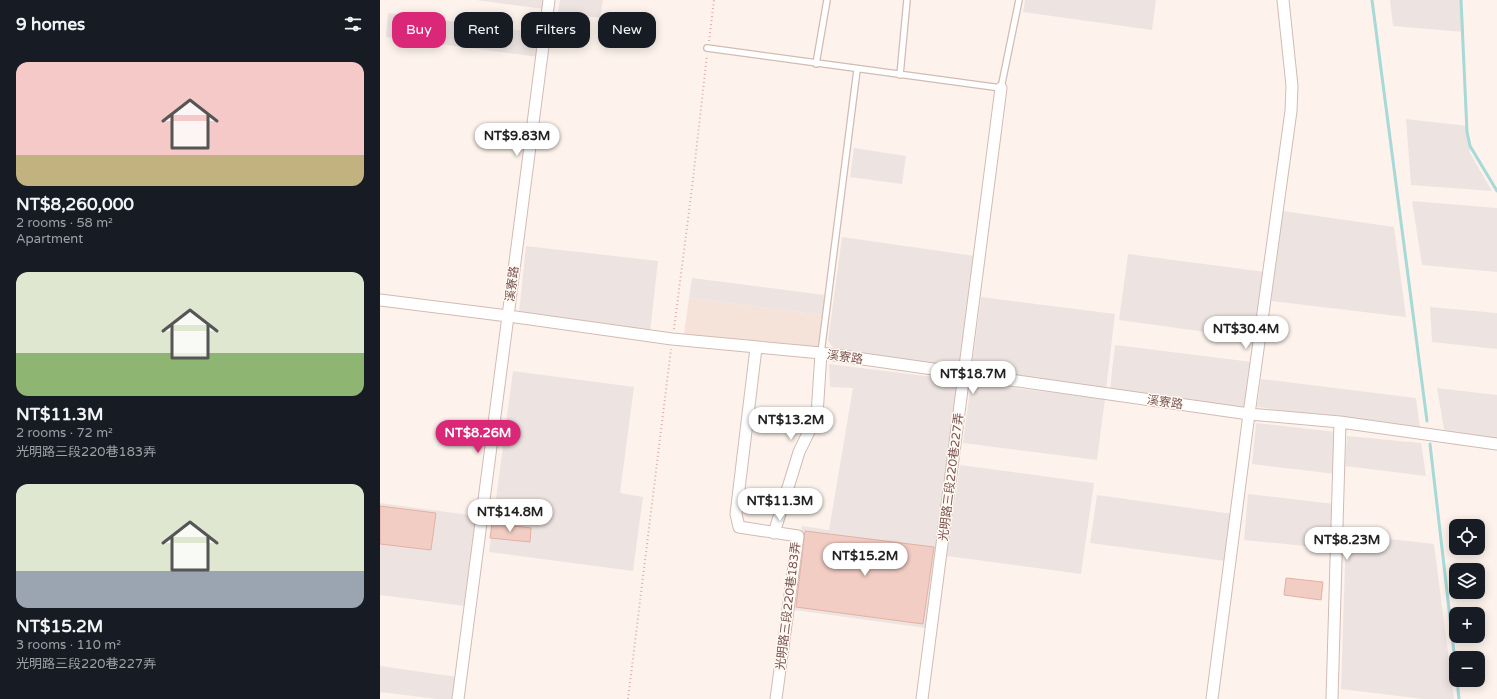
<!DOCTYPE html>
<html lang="en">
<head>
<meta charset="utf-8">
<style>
	:root { --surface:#171b24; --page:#20242c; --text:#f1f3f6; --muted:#9ea1a6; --accent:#db2777 }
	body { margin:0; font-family:"Varela Round","Noto Sans TC",sans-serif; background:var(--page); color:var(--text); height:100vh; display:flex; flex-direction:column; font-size:15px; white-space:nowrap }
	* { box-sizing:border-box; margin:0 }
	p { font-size:13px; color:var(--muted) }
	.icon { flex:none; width:22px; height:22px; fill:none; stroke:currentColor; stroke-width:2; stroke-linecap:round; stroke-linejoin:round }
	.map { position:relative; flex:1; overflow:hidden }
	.drawer { display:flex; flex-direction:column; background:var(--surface); width:380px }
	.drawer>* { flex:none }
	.guide { position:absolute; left:12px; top:12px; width:380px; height:36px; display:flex; gap:8px }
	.buttons { position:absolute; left:1069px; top:519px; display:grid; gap:8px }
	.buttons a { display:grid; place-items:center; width:36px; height:36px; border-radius:8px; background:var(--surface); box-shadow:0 2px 10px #0003; font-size:20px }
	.price { position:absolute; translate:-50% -34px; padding:0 9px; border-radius:14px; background:#fff; color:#222; font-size:13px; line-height:26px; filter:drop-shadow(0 1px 2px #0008) }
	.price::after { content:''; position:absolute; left:50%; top:24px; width:12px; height:9px; margin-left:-6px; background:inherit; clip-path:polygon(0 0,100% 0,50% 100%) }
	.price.current { background:var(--accent); color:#fff }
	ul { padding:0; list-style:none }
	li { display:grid; align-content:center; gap:8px; height:212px; padding:0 16px }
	li span { display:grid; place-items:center; height:124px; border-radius:12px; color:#555 }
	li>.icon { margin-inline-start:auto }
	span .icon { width:72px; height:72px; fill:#fffc; stroke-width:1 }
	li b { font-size:17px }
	h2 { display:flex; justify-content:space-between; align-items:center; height:48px; padding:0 16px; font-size:17px }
	.pill { padding:0 14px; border-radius:12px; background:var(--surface); box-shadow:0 2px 10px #0003; font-size:14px; line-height:36px }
	.pill.current { background:var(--accent); color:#fff }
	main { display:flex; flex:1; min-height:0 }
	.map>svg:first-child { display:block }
	.residential { fill:#f5e3da }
	.industrial { fill:#ede4e1 }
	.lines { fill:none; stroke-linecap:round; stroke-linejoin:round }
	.stream { stroke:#a6d9d7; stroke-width:3 }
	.building { fill:#f2cdc3; stroke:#e5b0a4 }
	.service-casing { stroke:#d2bbb3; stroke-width:8 }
	.minor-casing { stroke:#d2bbb3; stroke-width:13 }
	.path { stroke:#d8afa5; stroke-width:2; stroke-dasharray:1 3; stroke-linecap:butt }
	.service { stroke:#fff; stroke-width:5.5 }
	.minor { stroke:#fff; stroke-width:11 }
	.labels { text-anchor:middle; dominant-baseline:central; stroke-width:3; stroke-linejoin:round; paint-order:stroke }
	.street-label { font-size:12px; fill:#79554e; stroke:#fff8f3 }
</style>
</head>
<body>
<main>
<section class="drawer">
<h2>9 homes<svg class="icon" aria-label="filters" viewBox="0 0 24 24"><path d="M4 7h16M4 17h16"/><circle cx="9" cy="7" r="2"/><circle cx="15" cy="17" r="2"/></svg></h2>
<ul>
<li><span style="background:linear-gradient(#f6c9c9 75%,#c2b280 0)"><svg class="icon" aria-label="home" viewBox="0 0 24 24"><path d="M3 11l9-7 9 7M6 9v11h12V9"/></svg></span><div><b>NT$8,260,000</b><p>2 rooms · 58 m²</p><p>Apartment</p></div></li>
<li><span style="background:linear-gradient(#dfe7d0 65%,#8fb573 0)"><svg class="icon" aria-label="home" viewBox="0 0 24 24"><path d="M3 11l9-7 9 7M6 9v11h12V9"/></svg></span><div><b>NT$11.3M</b><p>2 rooms · 72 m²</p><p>光明路三段220巷183弄</p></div></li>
<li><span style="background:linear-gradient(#dfe7d0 70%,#9aa5b1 0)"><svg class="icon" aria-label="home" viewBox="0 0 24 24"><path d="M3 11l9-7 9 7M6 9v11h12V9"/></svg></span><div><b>NT$15.2M</b><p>3 rooms · 110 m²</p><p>光明路三段220巷227弄</p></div></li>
</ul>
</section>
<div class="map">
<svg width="1117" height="699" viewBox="0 0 1117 699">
	<rect width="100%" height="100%" fill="#fdf3ec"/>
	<path class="residential" d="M309,298L442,315L437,352L304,334Z"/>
	<path class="industrial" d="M96,0H165L164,9Z
		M180,0H223L220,18L178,12Z
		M645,0H776L772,30L643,12Z
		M1010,0H1082L1084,32L1013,26Z
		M8,13L161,33L159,57L6,37Z
		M1026,119L1088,126L1090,153L1112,191L1031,185Z
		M474,148L526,156L522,184L470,177Z
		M1032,201L1117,208V272L1042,265Z
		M903,211L1014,227L1026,317L891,301Z
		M462,237L595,256L581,364L569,371L458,354L448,341Z
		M146,246L278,261L270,333L139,313Z
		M748,254L885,272L876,339L739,320Z
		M312,278L445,295L442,315L309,298Z
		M601,297L735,314L726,390L591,373Z
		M1050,307L1117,313V349L1052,342Z
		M735,345L872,362L867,408L730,389Z
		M449,364L578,380L545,628L415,610L422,526L449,530L473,388L450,387Z
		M133,371L254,387L240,493L263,497L253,571L109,552Z
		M881,379L1036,398L1040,428L877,407Z
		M591,383L725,399L717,460L583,443Z
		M1057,388L1117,395V441L1065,435Z
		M876,423L957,432L956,474L872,464Z
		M967,436L1041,443L1046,476L965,466Z
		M580,465L714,483L701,574L567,556Z
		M868,494L955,504L954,549L864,540Z
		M717,495L853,514L845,561L710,543Z
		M0,503L97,516L85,606L0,595Z
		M966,534L1054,544L1074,699H1043L961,689Z
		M0,666L77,677L73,699H57L0,692Z"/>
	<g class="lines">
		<path class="stream" d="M992,0L1047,421
			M1081,0L1087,132L1090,146L1117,191
			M1050,444L1076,670
			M1077,680L1079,699"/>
	</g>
	<path class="building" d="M0,506L56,513L51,550L0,544Z
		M112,523L151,528L150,542L110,538Z
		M425,531L554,547L543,624L416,607Z
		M906,578L943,582L941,600L904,595Z"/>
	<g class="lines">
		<g class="service-casing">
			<path id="service" d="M327,48L621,88L639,0
				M436,64L447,0
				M520,75L527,0
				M441,353L477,70"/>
		</g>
		<g class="minor-casing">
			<path id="minor" d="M169,0L128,316L292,339L441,353L869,414L960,422L1117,444
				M0,300L128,316L78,699
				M376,348L356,514L359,527L418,536L396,699
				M394,533L419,452L437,415L441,353
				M542,699L621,88
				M832,699L869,414L911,111L912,86L903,0
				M952,699L960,422"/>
		</g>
		<path class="path" d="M329,41L334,0
			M294,329L312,188L327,55
			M248,699L291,349"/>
		<use href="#service" class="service"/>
		<use href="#minor" class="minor"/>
	</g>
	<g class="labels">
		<g class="street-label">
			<text transform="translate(132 284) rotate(-83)">溪寮路</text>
			<text transform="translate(465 357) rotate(8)">溪寮路</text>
			<text transform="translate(785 402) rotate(8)">溪寮路</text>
			<text transform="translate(571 477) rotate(-83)">光明路三段220巷227弄</text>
			<text transform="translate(408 606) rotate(-83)">光明路三段220巷183弄</text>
		</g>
	</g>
</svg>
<div class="buttons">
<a><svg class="icon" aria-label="locate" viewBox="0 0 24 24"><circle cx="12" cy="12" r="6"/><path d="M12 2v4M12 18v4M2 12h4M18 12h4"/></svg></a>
<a><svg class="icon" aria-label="layers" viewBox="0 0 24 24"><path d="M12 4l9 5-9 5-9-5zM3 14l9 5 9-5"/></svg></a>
<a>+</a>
<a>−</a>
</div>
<b class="price" style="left:137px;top:157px">NT$9.83M</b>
<b class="price" style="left:866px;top:350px">NT$30.4M</b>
<b class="price" style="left:593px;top:395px">NT$18.7M</b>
<b class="price" style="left:411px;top:441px">NT$13.2M</b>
<b class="price current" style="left:98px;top:454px">NT$8.26M</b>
<b class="price" style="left:400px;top:522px">NT$11.3M</b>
<b class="price" style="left:130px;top:533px">NT$14.8M</b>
<b class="price" style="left:967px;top:561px">NT$8.23M</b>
<b class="price" style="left:485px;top:577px">NT$15.2M</b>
<div class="guide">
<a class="pill current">Buy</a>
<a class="pill">Rent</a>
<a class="pill">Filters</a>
<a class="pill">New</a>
</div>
</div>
</main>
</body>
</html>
